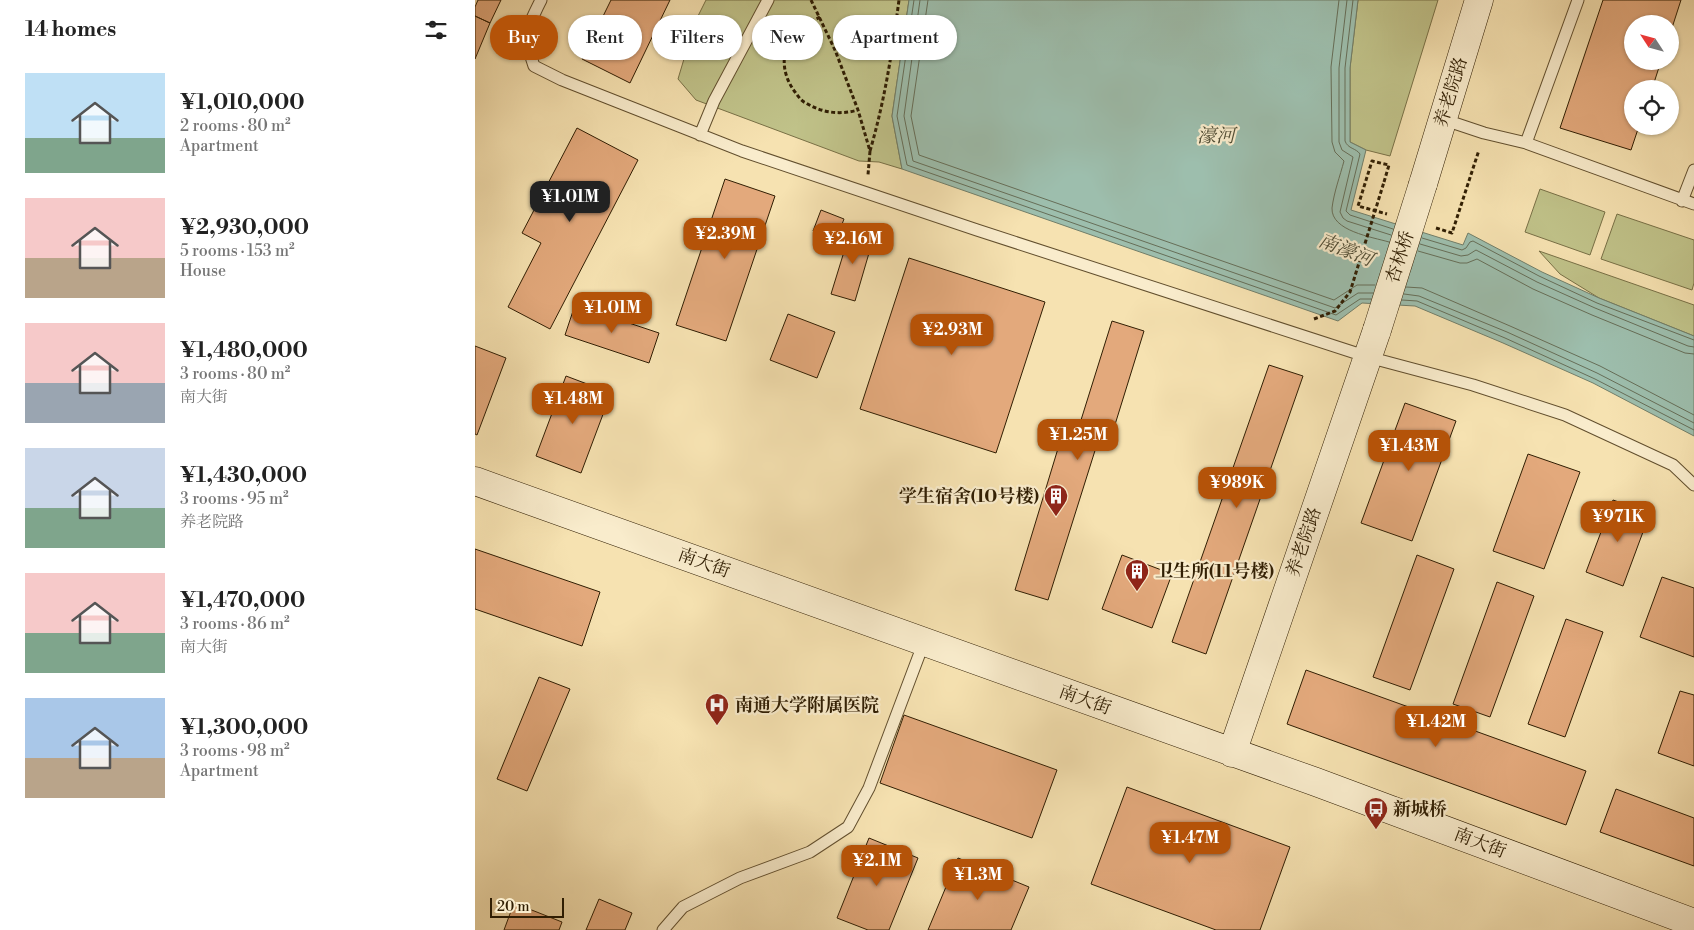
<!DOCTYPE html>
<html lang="en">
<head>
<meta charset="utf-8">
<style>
	:root { --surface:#fff; --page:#f2f2f2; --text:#222; --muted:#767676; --accent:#b45309 }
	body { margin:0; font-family:"Libre Bodoni","Noto Serif SC",serif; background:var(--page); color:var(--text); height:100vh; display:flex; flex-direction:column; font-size:19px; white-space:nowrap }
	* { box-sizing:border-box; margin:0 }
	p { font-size:16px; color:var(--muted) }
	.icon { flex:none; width:28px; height:28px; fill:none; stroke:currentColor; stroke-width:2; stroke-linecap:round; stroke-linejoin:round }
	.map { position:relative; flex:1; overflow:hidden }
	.sheet { display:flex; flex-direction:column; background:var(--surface); width:475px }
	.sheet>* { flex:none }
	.guide { position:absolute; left:15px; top:15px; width:475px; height:45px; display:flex; gap:10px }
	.needle { width:32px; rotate:306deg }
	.controls { position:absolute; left:1149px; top:15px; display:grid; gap:10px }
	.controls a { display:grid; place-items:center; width:55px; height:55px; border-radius:50%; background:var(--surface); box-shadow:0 1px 4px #0004; font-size:25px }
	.scale { position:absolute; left:15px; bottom:12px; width:74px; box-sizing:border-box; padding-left:5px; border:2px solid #301e03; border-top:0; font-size:14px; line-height:18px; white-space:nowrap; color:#301e03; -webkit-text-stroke:4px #f9eccc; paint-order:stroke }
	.price { position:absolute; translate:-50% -42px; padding:0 11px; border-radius:10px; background:var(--accent); color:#fff; font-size:16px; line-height:32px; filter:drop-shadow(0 1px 2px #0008) }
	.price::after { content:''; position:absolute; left:50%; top:30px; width:15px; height:11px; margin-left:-8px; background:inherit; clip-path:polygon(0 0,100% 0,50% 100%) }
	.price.on { background:#222; color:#fff }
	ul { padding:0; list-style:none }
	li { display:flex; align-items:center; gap:15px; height:125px; padding:0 25px }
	li span { display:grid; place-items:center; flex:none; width:140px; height:100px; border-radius:0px; color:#555 }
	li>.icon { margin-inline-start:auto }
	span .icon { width:60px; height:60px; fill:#fffc; stroke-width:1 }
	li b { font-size:21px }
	h2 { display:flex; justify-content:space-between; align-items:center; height:60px; padding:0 25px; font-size:21px }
	.pill { padding:0 18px; border-radius:22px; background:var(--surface); box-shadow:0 1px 4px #0004; font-size:18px; line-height:45px }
	.pill.on { background:var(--accent); color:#fff }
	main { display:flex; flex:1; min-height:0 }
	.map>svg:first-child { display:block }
	.green { fill:#c0c289; stroke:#787046 }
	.water { fill:#9dbead; stroke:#717e69 }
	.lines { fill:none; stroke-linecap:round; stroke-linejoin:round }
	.shore { stroke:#666e58; stroke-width:1 }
	.building { fill:#e3a97c; stroke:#301e03 }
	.lane-casing { stroke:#624f2e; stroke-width:13 }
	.secondary-casing { stroke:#301e03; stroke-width:29 }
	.path { stroke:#301e03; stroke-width:3; stroke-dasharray:4 2.5; stroke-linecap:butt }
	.lane { stroke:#f9eccc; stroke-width:11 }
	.secondary { stroke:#f9eccc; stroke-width:28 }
	.secondary-bridge-casing { stroke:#301e03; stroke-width:29; stroke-linecap:butt }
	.path-bridge { stroke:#301e03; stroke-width:3; stroke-dasharray:4 2.5; stroke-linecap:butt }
	.secondary-bridge { stroke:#f9eccc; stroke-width:28 }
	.labels { text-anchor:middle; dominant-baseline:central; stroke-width:4.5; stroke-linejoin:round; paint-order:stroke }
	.street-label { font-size:18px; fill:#301e03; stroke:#f9eccc }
	.poi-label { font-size:18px; font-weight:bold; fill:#301e03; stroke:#f9eccc; text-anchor:start }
	.water-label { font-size:19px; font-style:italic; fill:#514e36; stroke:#f9eccc }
</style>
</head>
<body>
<main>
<section class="sheet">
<h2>14 homes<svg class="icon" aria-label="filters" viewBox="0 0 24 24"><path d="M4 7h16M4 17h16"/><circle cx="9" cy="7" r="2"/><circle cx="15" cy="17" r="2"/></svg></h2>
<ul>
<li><span style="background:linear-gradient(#bfe0f5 65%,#7fa58c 0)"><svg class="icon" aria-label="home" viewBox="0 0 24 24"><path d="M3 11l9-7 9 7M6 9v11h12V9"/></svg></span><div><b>¥1,010,000</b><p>2 rooms · 80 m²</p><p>Apartment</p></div></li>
<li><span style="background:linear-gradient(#f6c9c9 60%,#b9a48a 0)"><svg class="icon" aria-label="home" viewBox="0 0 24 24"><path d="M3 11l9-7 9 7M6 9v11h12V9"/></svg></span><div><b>¥2,930,000</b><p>5 rooms · 153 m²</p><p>House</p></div></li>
<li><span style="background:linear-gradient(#f6c9c9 60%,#9aa5b1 0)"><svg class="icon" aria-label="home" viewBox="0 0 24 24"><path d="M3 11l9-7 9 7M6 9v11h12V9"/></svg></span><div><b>¥1,480,000</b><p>3 rooms · 80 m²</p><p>南大街</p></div></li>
<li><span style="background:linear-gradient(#c9d6e8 60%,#7fa58c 0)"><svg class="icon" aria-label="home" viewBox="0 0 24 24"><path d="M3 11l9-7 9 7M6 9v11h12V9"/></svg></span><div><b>¥1,430,000</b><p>3 rooms · 95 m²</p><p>养老院路</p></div></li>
<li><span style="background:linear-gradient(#f6c9c9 60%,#7fa58c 0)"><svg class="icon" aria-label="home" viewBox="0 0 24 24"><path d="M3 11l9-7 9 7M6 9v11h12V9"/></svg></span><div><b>¥1,470,000</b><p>3 rooms · 86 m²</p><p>南大街</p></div></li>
<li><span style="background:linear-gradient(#a9c7e8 60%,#b9a48a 0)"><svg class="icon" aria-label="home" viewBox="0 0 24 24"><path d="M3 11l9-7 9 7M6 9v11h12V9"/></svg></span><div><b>¥1,300,000</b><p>3 rooms · 98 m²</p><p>Apartment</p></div></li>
</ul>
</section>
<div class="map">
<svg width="1219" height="930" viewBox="0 0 1219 930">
	<rect width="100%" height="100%" fill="#f6e2b1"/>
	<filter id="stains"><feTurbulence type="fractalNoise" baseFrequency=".004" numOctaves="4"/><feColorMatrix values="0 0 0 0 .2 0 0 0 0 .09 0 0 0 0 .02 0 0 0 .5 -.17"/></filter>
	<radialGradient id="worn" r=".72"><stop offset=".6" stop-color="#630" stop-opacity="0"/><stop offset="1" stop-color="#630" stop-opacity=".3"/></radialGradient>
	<path class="green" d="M231,0H434L417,116L427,169L404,162L384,161L221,100L203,79L220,22Z
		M883,0H963L915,156L891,150L875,142V68Z
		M1065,189L1130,212L1115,255L1050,232Z
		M1142,214L1219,240V283L1217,290L1126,259Z
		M1064,251L1219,305V336L1124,298L1085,274Z"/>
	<path class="water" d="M434,0H883L875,68V142L891,150L876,210L988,245L993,233L1067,272L1124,298L1219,336V436L1118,383L1028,343L940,306L887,303L863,321L427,169L417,116Z"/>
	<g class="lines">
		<path class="shore" d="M439,0L422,116L432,165L861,315L885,299H896
			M445,0L429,116L438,161L860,308L883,293H898
			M453,0L436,116L444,155L859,300L882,285H900
			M864,0L856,67L857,142L860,152L869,161C865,176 859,192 857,208C856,231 897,237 914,242
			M872,0L864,68V142L867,150L878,157L865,212L868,218L872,221L916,235
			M878,0L870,68V141C873,149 881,148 885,154L871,211L875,215L918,229
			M947,238L987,250L991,248L995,242L998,241L1064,276L1122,303L1219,340
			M945,244L986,256L993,255L1001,250L1062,282L1120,308L1213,346L1219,347
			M943,251L985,263H992L1002,259L1058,289L1117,315L1210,353L1219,354
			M931,287L947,288L1035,326L1125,366L1219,415
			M929,294L944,296L1032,332L1122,373L1219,423
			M927,300L942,301L1030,338L1120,379L1219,430"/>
	</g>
	<path class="building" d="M3,0H26L15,23L0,16V7Z
		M136,0H195L155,83L107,59Z
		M1128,0H1206L1195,34V24H1158V61H1186L1177,89H1158V126H1164L1156,150L1085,128Z
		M0,16L15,23L0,59Z
		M102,128L163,160L75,329L33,307L66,243L47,233Z
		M250,179L300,196L251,341L201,325Z
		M346,210L369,219L361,240L338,231Z
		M376,229L399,236L380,301L356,294Z
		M434,258L570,302L521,453L385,409Z
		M100,305L184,333L174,363L90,335Z
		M313,314L360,332L342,378L295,360Z
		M637,321L669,331L634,444L623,441L573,600L540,590L588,432L601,436Z
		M0,346L31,358L2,435L0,434Z
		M794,365L828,376L731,654L697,642Z
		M91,376L136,393L106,473L61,456Z
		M930,403L981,421L937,541L886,523Z
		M1053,454L1105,472L1069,569L1018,551Z
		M1138,500L1175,513L1148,586L1111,572Z
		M0,549L125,592L107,646L0,609Z
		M647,555L697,574L677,628L627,609Z
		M942,555L979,569L935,690L898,677Z
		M1187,577L1219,588V657L1165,637Z
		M1022,582L1059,596L1015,717L978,704Z
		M1091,619L1128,632L1090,737L1053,724Z
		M831,670L1111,771L1091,825L812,724Z
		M64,677L95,689L52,791L22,779Z
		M1205,691L1219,695V766L1183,753Z
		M429,715L582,770L557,838L405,783Z
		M652,787L815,847L785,930H741L616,884Z
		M1141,789L1219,818V866L1125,832Z
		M394,838L443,858L414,930H393L362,918Z
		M483,858L554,887L536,930H453Z
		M124,899L157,913L150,930H111Z
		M39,903L87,922L84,930H29Z"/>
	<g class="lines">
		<g class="lane-casing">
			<path id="lane" d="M66,0C52,28 48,35 59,66L87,80L267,151L502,230L893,357L998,385L1090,415L1198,465L1219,485
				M967,119L1009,133L1051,143L1219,204
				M225,135L239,101L293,0
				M1051,143L1103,0
				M1207,201L1219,170
				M188,930L208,907L265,878L335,852L373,827L394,788L449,642"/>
		</g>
		<g class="secondary-casing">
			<path id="secondary" d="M948,184L1004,0
				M0,481L841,782L1219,923
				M757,753L902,330"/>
		</g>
		<path class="path" d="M336,0L360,50L383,110L395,151L393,175
			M345,17C338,21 329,24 324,29C305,47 305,72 320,92C323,96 326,101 331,103C347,113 365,115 383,110
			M395,151C410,99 417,53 424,0
			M909,182L914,165L897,161L883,206L912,214
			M961,228L977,233L1004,150"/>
		<use href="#lane" class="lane"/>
		<use href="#secondary" class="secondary"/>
		<g class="secondary-bridge-casing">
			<path id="secondary-bridge" d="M902,330L948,184"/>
		</g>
		<path class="path-bridge" d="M839,319L860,311L875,292L909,182"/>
		<use href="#secondary-bridge" class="secondary-bridge"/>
	</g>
	<defs>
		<g id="building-pin" transform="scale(1.25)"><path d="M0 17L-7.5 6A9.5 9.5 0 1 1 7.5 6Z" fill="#8f2418" stroke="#f9eccc"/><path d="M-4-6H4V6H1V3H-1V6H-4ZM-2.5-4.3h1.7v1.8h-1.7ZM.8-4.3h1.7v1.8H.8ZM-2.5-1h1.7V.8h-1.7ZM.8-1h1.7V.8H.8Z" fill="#fff"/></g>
		<g id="hospital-pin" transform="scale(1.25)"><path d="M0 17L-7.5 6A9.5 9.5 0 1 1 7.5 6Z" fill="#8f2418" stroke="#f9eccc"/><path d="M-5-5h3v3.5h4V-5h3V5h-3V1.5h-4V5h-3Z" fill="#fff"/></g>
		<g id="bus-pin" transform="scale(1.25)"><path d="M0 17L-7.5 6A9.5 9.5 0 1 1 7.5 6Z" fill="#8f2418" stroke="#f9eccc"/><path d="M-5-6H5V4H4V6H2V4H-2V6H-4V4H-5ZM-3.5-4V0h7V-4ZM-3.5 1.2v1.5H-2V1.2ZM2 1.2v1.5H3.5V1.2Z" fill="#fff"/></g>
	</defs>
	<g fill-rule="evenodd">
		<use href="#building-pin" x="581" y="496"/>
		<use href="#building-pin" x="662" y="571"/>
		<use href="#hospital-pin" x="242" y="705"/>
		<use href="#bus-pin" x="901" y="809"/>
	</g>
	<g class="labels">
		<g class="street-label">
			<text transform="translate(976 92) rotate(-73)">养老院路</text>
			<text transform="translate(925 257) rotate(-72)">杏林桥</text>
			<text transform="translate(829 542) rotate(-71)">养老院路</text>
			<text transform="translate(229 563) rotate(20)">南大街</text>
			<text transform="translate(610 700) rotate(20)">南大街</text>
			<text transform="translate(1005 843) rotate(21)">南大街</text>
		</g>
		<g class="poi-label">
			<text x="564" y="496" text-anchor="end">学生宿舍(10号楼)</text>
			<text x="680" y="571">卫生所(11号楼)</text>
			<text x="260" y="705">南通大学附属医院</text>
			<text x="918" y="809">新城桥</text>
		</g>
		<g class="water-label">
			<text x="741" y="136">濠河</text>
			<text transform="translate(871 250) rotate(22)">南濠河</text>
		</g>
	</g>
	<rect width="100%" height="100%" filter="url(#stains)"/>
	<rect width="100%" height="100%" fill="url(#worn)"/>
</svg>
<div class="controls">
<a><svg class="needle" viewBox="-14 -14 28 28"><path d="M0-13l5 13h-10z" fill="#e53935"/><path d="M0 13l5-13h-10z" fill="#767676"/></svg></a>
<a><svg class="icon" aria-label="locate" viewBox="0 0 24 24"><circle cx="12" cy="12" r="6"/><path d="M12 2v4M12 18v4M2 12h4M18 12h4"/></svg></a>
</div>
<div class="scale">20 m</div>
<b class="price on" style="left:95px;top:223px">¥1.01M</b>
<b class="price" style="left:250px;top:260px">¥2.39M</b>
<b class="price" style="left:378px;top:265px">¥2.16M</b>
<b class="price" style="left:137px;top:334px">¥1.01M</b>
<b class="price" style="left:477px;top:356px">¥2.93M</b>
<b class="price" style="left:98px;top:425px">¥1.48M</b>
<b class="price" style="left:603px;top:461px">¥1.25M</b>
<b class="price" style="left:934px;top:472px">¥1.43M</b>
<b class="price" style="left:762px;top:509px">¥989K</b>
<b class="price" style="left:1143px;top:543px">¥971K</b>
<b class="price" style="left:961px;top:748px">¥1.42M</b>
<b class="price" style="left:715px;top:864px">¥1.47M</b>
<b class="price" style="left:402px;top:887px">¥2.1M</b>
<b class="price" style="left:503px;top:901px">¥1.3M</b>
<div class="guide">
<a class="pill on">Buy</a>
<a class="pill">Rent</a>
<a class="pill">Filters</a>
<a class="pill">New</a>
<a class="pill">Apartment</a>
</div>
</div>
</main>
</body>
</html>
